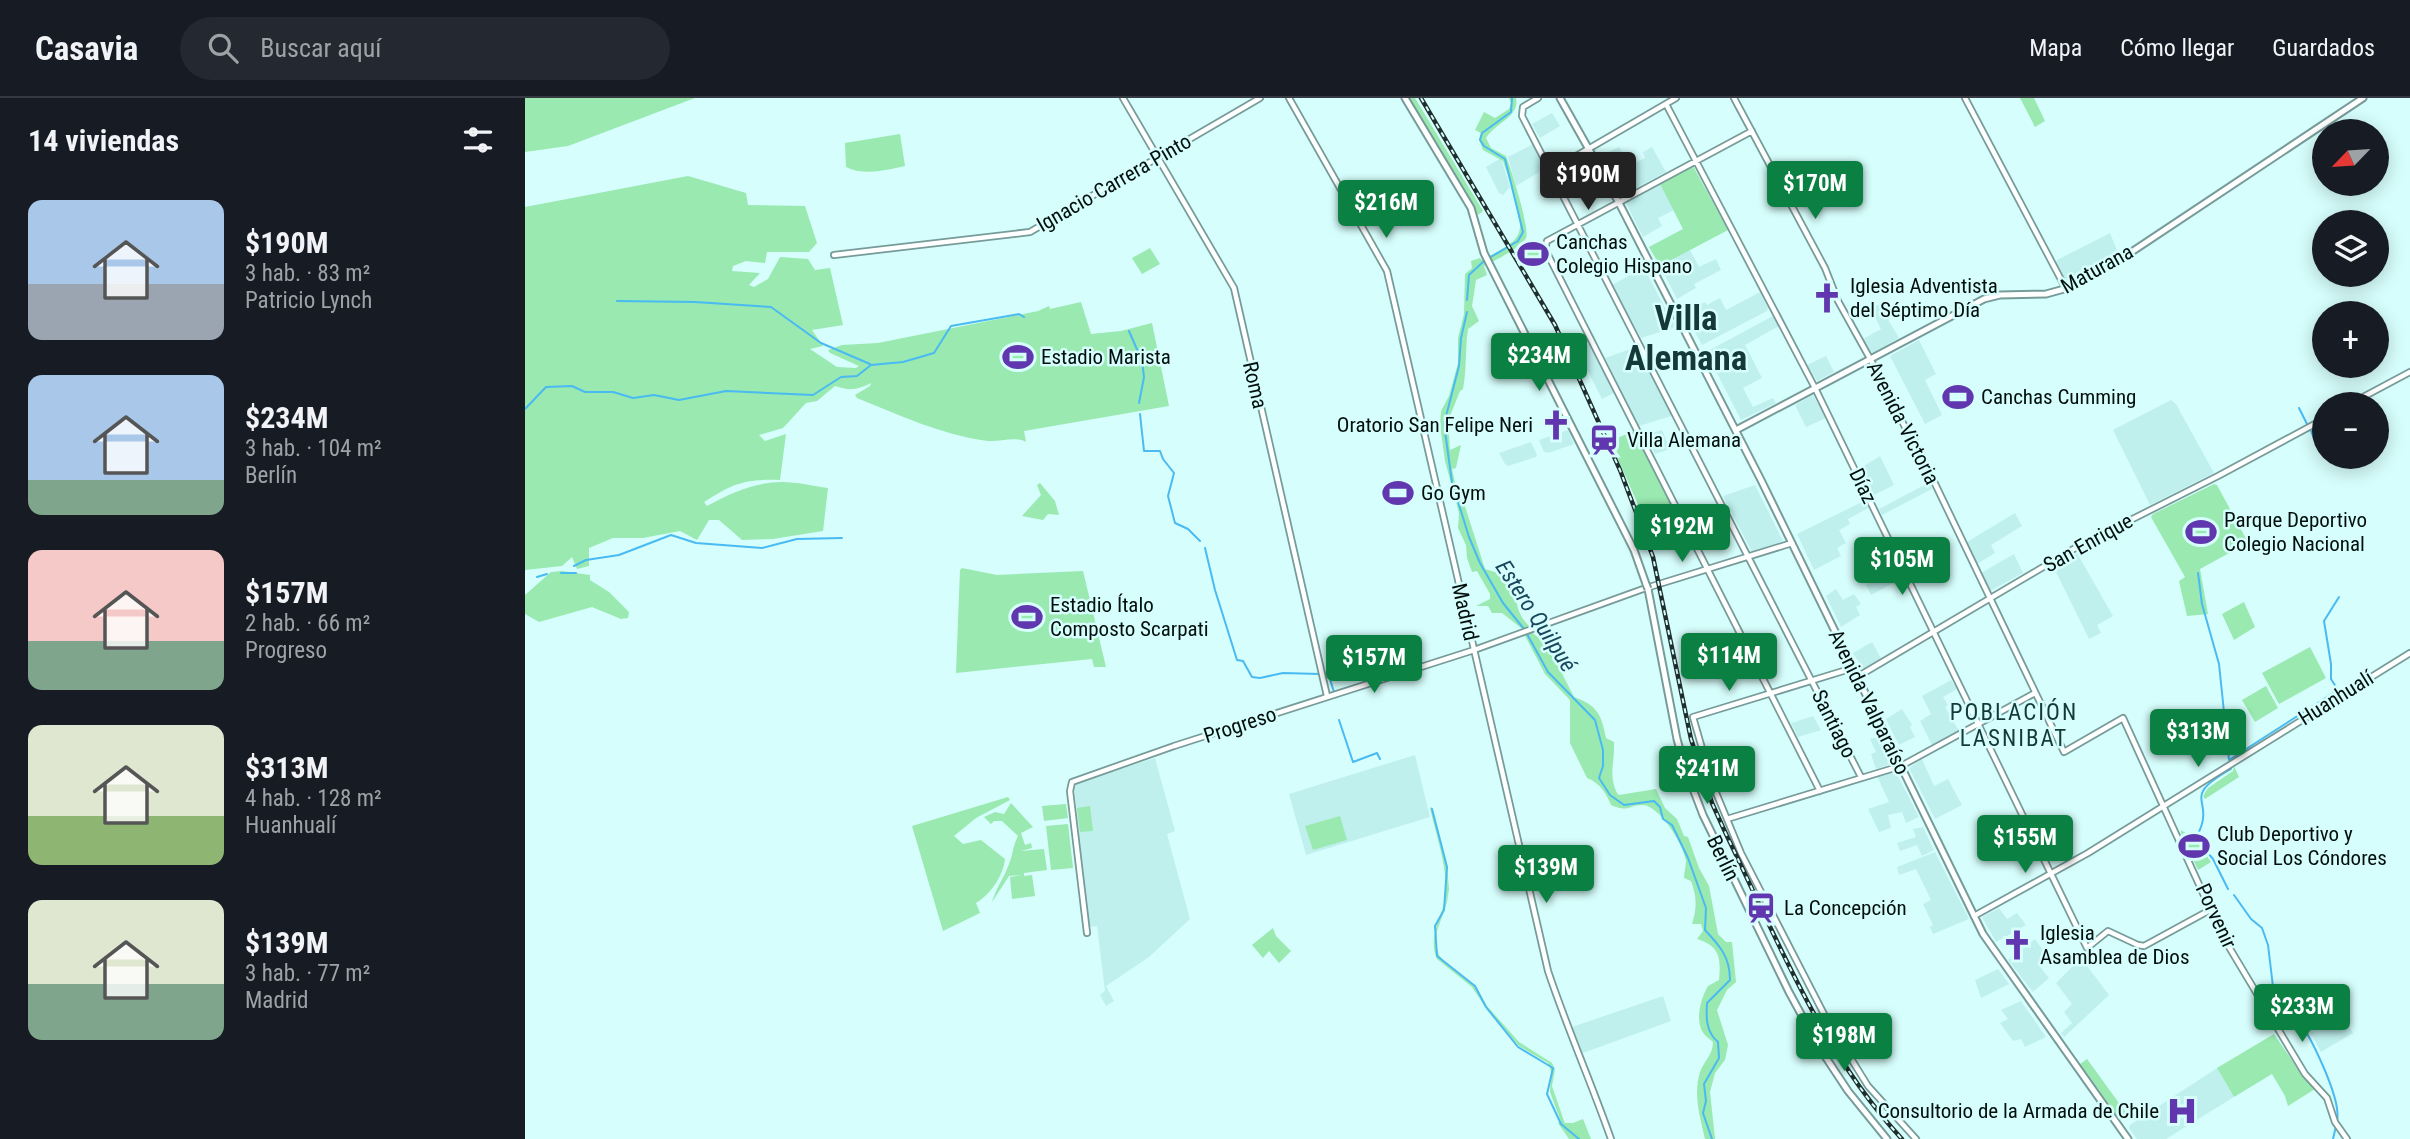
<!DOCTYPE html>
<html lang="es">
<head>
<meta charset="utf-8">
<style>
	:root { --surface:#171b24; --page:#242831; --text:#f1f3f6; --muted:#9ea1a6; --line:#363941; --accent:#0b8043 }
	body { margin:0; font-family:"Roboto Condensed",sans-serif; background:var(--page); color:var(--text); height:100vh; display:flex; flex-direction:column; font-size:26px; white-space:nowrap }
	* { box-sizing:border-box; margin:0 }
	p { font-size:23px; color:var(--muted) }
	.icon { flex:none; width:38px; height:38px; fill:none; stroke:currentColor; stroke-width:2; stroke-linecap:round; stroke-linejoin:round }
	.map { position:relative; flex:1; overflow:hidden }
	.side { display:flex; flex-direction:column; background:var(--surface); width:525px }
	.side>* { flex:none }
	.needle { width:46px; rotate:245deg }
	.buttons { position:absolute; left:1787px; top:21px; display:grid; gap:14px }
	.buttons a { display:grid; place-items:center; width:77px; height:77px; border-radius:50%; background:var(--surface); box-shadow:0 4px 18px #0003; font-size:35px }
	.price { position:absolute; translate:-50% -60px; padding:0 16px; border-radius:7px; background:var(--accent); color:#fff; font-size:23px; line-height:46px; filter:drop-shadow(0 2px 4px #0008) }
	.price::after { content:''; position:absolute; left:50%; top:42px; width:21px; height:16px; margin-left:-10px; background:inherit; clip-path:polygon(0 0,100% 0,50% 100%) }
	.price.selected { background:#222; color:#fff }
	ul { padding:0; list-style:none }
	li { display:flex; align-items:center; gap:21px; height:175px; padding:0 28px }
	li span { display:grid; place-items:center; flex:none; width:196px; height:140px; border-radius:14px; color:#555 }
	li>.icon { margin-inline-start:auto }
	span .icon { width:84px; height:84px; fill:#fffc; stroke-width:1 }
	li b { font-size:30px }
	h2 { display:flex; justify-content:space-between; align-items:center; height:84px; padding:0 28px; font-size:30px }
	header { display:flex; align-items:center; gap:42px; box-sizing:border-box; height:98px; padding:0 35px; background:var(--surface); border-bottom:2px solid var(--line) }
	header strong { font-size:33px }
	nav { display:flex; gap:38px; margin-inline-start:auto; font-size:24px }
	.search { width:490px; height:63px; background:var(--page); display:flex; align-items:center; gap:18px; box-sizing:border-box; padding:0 24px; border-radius:38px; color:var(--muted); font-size:26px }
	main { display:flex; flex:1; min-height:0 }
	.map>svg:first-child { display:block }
	.built { fill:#bff0ee }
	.green { fill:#99e9b0 }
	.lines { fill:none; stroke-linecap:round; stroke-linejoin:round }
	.stream { stroke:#49baf2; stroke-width:2 }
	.minor-casing { stroke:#769b99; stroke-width:8 }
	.major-casing { stroke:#769b99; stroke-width:9 }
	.minor { stroke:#fff; stroke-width:4.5 }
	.major { stroke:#fff; stroke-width:5 }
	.rail-casing { stroke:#1e2f2e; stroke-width:4.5 }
	.rail { stroke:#d6fefc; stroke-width:2; stroke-dasharray:5; stroke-linecap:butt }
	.major-bridge-casing { stroke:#769b99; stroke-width:9; stroke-linecap:butt }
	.major-bridge { stroke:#fff; stroke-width:5 }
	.labels { text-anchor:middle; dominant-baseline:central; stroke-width:5; stroke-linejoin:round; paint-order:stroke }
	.street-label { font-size:21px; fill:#020f0e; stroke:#d6fefc }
	.poi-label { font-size:21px; fill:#020f0e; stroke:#d6fefc; text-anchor:start }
	.water-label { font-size:23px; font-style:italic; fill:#18475e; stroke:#d6fefc }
	.neighbourhood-label { font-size:23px; letter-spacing:2px; fill:#153938; stroke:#d6fefc }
	.town-label { font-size:35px; font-weight:bold; fill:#153938; stroke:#d6fefc }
</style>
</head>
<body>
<header>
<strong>Casavia</strong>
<div class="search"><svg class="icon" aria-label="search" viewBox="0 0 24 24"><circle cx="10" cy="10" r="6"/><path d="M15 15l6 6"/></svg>Buscar aquí</div>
<nav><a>Mapa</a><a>Cómo llegar</a><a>Guardados</a></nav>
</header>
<main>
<section class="side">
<h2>14 viviendas<svg class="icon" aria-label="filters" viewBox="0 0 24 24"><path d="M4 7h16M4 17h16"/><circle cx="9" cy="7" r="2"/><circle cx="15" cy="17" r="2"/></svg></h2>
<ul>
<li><span style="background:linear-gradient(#a9c7e8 60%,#9aa5b1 0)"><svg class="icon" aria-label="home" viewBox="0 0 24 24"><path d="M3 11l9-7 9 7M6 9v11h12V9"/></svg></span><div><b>$190M</b><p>3 hab. · 83 m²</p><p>Patricio Lynch</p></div></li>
<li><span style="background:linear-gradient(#a9c7e8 75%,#7fa58c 0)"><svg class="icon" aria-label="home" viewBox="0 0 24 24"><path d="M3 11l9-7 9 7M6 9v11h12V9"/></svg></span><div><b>$234M</b><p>3 hab. · 104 m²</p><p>Berlín</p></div></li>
<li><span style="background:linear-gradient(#f6c9c9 65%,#7fa58c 0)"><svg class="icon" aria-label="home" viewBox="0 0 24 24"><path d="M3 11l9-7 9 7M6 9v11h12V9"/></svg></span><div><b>$157M</b><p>2 hab. · 66 m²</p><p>Progreso</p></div></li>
<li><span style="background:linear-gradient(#dfe7d0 65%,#8fb573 0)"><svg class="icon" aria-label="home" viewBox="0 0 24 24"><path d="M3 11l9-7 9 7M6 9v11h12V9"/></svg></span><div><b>$313M</b><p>4 hab. · 128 m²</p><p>Huanhualí</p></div></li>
<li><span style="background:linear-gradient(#dfe7d0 60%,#7fa58c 0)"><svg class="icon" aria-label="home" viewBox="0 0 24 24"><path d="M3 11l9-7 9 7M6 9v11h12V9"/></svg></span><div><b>$139M</b><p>3 hab. · 77 m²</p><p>Madrid</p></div></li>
</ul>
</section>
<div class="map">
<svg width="1885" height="1041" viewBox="0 0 1885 1041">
	<rect width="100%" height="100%" fill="#d6fefc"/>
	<path class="built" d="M1027,15L1035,28L1015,40L1007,26Z
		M1008,46L1021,70L991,88L983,59Z
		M1094,49L1104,68L1120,60L1118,54L1127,49L1141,74L1099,96L1095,95L1076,58Z
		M976,60L985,89L978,97L974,95L961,69Z
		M1135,86L1149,112L1133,120L1137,128L1118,139L1101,105Z
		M1585,135L1593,155L1541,185L1531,165L1532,162Z
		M1165,152L1174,169L1191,161L1196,172L1169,186L1171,190L1152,201L1135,168Z
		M1119,170L1149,227L1148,230L1116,240L1087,187Z
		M1235,194L1243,210L1242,213L1177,247L1159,214L1180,204L1182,207L1195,200L1201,212Z
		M1354,206L1374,240L1347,255L1338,241L1356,231L1346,211Z
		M1248,218L1254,228L1220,247L1237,280L1218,290L1228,309L1248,300L1251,305L1216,322L1181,254Z
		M1394,242L1411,276L1400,282L1417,317L1400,326L1365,258Z
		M1064,246L1089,295L1077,301L1052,252Z
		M1114,248L1147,315L1146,318L1114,328L1080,260Z
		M1301,258L1309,274L1292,283L1282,267Z
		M1288,297L1301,320L1281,329L1270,307Z
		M1646,302L1651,306L1689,375L1625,407L1588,332Z
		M1043,332L1049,346L1023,355L1019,354L1014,342Z
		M1137,332L1145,351L1130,356L1120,337Z
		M1006,344L1012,357L1011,359L983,368L980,366L974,355Z
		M1355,358L1369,387L1347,398L1334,371Z
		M1405,384L1407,391L1357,417L1354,411Z
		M1230,387L1258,443L1227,454L1198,398Z
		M1341,402L1345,409L1323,421L1325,426L1314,432L1321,445L1312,450L1316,458L1289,472L1272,436Z
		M1490,415L1497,428L1466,447L1470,455L1452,466L1442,444Z
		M1552,455L1588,518L1572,527L1576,535L1564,541L1529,470Z
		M1489,456L1498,475L1465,493L1456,475Z
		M1366,459L1378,480L1346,497L1341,487L1362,475L1356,464Z
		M1311,491L1318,502L1329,496L1336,506L1331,509L1335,517L1316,529L1301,498Z
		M1347,544L1356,560L1338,571L1328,555Z
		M1426,582L1432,591L1418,599L1423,607L1420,609L1434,633L1407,647L1395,623L1406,616L1397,598Z
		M1377,611L1387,627L1385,629L1390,639L1374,647L1361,621Z
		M1288,618L1296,632L1273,639L1266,625Z
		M1354,639L1367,664L1366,666L1351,671L1346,656L1351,654L1345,641Z
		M890,657L905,719L781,757L764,696Z
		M630,660L650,733L642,736L665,821L624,859L581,888L589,903L581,908L575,897L580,893L572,828L564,829L549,689L551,685Z
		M1397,661L1409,688L1423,681L1437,707L1410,721L1384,670Z
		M1370,672L1394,719L1381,725L1377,714L1363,717L1366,730L1354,734L1343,711L1364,704L1352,678Z
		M1398,729L1409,752L1397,758L1392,747L1375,753L1372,745L1391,739L1388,731Z
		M1410,754L1444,821L1408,836L1405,829L1408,827L1398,806L1406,802L1391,771L1374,777L1372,769Z
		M1474,810L1482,821L1492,815L1501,827L1471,844L1457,819Z
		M1510,841L1522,858L1512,865L1524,880L1508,894L1483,862Z
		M1556,860L1584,897L1539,939L1536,935L1547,925L1539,914L1547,906L1531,885Z
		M1473,871L1484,886L1456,900L1450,882Z
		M1138,898L1146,923L1058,955L1047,929Z
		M1805,900L1828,935L1796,954L1780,924L1774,919L1795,903L1797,904Z
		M1496,903L1521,939L1500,949L1496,941L1488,943L1475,925L1483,921L1476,912Z
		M1692,970L1709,999L1641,1041H1612L1604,1030L1605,1027Z"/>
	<path class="green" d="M0,0H170L43,48L0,54Z
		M882,0H890L958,113L953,117Z
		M984,0H991C995,19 970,25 961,40L966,50L981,58C986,71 1005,130 1001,140C996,150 969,163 959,168L962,177L951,182L947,208L954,223L943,231C940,251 942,270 938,291L935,293L923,323L925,352L936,347L931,370L927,371L930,385L937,399L960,471C1009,484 978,501 1004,528L1002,529L1005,533L1022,546L1049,599C1073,608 1076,616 1081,640L1089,644C1090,664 1083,676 1092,695L1094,697L1131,691L1140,710L1152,721L1159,738L1163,739L1174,770L1184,788L1193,836L1201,844H1207L1211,884L1202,892L1192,912L1203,947L1200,962L1190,975L1185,994L1190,1041H1180C1175,1019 1168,997 1175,974C1179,963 1188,957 1188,944C1185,941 1181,939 1179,936C1169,923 1176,900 1183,888L1194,882C1196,860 1195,848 1172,841L1178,833L1176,826H1167C1172,810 1172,799 1166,783L1159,780C1159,774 1161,768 1161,763C1159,747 1135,708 1118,707C1103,707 1104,715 1086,707C1081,695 1075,685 1062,680L1045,645V602L1020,576L996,530L977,515H967L963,508H951L965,501V496L952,473L947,474L942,460L941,447L933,430L934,415L920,363L915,327L916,313L924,298L933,265V240L939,216L940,176L947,170L946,163L955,160L957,162C967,156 987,148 993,137C1001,123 983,79 978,63L958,52L954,41L956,35L950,32L959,14L970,20L984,11L986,5Z
		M1495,0H1509L1520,23L1510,29Z
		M375,36L380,68C361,72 339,78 321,69L320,45Z
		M1168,68L1203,132L1135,168L1124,149L1158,131L1135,86Z
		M163,78L221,95L223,107L280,108L292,145L284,154H242L240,165L221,163L208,168L207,173L235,175L224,187L229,189L243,181L255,159L283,161L290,172L305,170L318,227L287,232L298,248L285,251L312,269L331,270L334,268L305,255L303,252L317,247L353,245L513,213L524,208L525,211L556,204L566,236L596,233L627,225L644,308L499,333L501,344C490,338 475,344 463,343C417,337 374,317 332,300L330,297L345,288L346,285C332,292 325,293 310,288L292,303L281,305L258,330L234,337L240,343L261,336L255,382C219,381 209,385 179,404L182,408C205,395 231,384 257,384C272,384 288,388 303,390L298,433L248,441L217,442L194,422H184L172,442L155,433L118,440H88L64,450V468L52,471L47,459L37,468L0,472V109Z
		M1012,142L1022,162L1006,170L994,150Z
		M625,150L635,166L617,176L607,160Z
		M1109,333L1147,409L1131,415L1136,425L1128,424L1127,428L1133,448H1131L1123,419L1119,420L1085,343Z
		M515,385L530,403L534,417L523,416L518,422L497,418L516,397L512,387Z
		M1689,386L1692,387L1725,448L1706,454L1675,471L1683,516L1662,518L1654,483L1660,479L1626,419L1628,416Z
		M437,470L472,477L558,473L581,569H569L567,561L431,575L435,472Z
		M37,473L65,477V482L84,494L104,514L103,520L96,521L67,509L14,524L0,516V497L26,474Z
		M1719,504L1730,529L1709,542L1697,516Z
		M1785,549L1801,580L1754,606L1737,575Z
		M1741,588L1753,610L1730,624L1717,602Z
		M1709,668L1714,679L1680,701L1678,698L1683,690L1708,673Z
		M483,699L485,702L451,720L429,738L438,746L456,742L480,761C478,778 466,796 451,805L455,815L418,833L387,728Z
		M486,705L508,729L496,735L500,747L506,745L507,750L496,753L519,751L522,772L499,775V778L507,777L510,798L487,801L485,779L498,777L484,778L467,804C471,790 479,780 484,766C488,757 488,747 493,738L477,723H469L466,726L459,719L470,714L479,716Z
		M541,706L543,720L519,723L517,708Z
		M565,708L568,733L555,734L552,710Z
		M907,709L922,767L924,791L922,804L912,833L911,847L914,857L921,866L951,889L962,908L994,944L1027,965L1030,971L1027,988L1039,1023L1040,1025H1048L1058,1021L1066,1041H1044L1033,1025L1036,1024L1025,994L1026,973L1023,965L994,948L963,913L947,889L912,861C901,835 921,816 921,791C921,764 911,737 905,710Z
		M815,718L822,742L788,752L780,728Z
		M543,726L548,770L526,772L521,728Z
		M1656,732L1671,742L1686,764L1673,772L1656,735Z
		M748,830L751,838L766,853L754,865L744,853L738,860L727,847Z
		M1749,936L1779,980L1790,991L1763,1008L1760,998L1747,976L1709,999L1692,970Z
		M1562,961L1602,1016L1593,1019L1555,966Z"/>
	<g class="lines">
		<path class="stream" d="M964,160L993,143L998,134L980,61L959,48L955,42L957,35L986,14L987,0
			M942,202L944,177L959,163
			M92,203L170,204L246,209L296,245L345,266
			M942,214L936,240L934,268L919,326L927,384L944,439L955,465L978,505L999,531
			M604,233L617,263L619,279L614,305
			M1774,310L1782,326
			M0,311L21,289L47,288L60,294H88L108,300L129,297L154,302L201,293L288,297L316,279L332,278L346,267L378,264L409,255L426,228L494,216L499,219
			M615,316L619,353H635L638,361L649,375L643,398L650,425L663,431L675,443
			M1786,333L1792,348
			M680,450L690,492L712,562L718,563L727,579L735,580L758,575L795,576
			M49,468L61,462L94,457L146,437L171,445L237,450L272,441L317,440
			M36,475H51
			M1673,475L1677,506L1694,566L1704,662L1813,592L1806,581V566L1799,523L1814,499
			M12,479L22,476
			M1002,536L1023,574L1070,622L1078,652V668L1074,680L1085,697L1099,707L1129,703L1135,709L1138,721L1147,727L1163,760L1181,810L1180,832C1195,848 1205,859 1205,882L1182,905C1181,920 1181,934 1193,944L1194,960L1179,986L1181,1003L1178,1015L1187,1041
			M800,576L803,575L809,594
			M814,622L828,664L852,655L855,661
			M907,711L922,769L919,812L910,828L912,858L950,888L961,909L993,949L1028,970L1022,996L1036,1026L1054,1041
			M1703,791L1688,761L1676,747L1673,736C1691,700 1653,701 1706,671
			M1709,797L1726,821L1737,830L1743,847L1749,897C1756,903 1764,909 1769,916C1784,934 1817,1001 1812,1023
			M1808,1041L1811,1028"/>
		<g class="minor-casing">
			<path id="minor" d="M598,0L709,190L802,598
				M764,0L862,173L1023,873C1042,930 1066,984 1086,1041
				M1013,0L998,9L997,18L1336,679
				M1209,0L1300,170L1313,203L1348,266L1383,335L1389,342L1539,654L1598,620L1698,839L1780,976L1802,1000L1810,1024L1822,1041
				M1440,0L1541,191
				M1141,6L1290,290L1562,850L1583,833L1613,847L1619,848L1685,812
				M1227,33L1022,143L1020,151L1295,693
				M1027,72L1151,0
				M309,157L505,134L735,0
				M1825,306L1885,274
				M1328,570L1168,619L1187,685L1216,755L1302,922L1343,988L1391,1041
				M1332,579L1552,449L1693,378L1799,321
				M1202,721L1376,668L1510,595
				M1449,818L1563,755L1885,555
				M562,835L545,693L547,684L649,648L949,552L1118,491L1267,445"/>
		</g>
		<g class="major-casing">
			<path id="major" d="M880,0L946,110L959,155L1109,452L1121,486
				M1035,0L1093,103L1236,382L1458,836L1603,1041
				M1211,332L1459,201L1475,197L1521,196L1550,188L1605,155L1838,0
				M1123,491L1152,641L1160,670L1178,717L1264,894L1294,949L1323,993L1362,1041"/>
		</g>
		<use href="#minor" class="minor"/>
		<use href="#major" class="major"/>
		<g class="rail-casing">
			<path id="rail" d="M896,0L1030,227L1095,372L1128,459L1166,641L1187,705L1201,736C1252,841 1297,955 1377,1041"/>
		</g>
		<use href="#rail" class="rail"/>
		<g class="major-bridge-casing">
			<path id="major-bridge" d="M1121,486L1123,491"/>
		</g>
		<use href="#major-bridge" class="major-bridge"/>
	</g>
	<defs>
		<g id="stadium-bare" transform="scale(2.415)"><path d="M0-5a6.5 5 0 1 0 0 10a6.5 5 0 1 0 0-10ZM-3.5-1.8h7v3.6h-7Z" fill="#6137af" stroke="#d6fefc" stroke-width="2.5" paint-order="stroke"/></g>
		<g id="church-bare" transform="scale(2.415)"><path d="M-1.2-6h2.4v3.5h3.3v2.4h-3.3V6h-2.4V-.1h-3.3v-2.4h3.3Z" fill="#6137af" stroke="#d6fefc" stroke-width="2.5" paint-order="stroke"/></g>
		<g id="station-bare" transform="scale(2.415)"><path d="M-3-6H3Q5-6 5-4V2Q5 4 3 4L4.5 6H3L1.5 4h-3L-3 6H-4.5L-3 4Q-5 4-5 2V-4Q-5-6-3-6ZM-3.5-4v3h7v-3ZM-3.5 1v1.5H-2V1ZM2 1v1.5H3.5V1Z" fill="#6137af" stroke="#d6fefc" stroke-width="2.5" paint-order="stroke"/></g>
		<g id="hospital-bare" transform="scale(2.415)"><path d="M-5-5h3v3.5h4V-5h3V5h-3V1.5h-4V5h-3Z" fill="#6137af" stroke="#d6fefc" stroke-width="2.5" paint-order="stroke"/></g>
	</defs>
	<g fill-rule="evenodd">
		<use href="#stadium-bare" x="1008" y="156"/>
		<use href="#church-bare" x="1302" y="200"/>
		<use href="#stadium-bare" x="493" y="259"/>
		<use href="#stadium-bare" x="1433" y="299"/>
		<use href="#church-bare" x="1031" y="327"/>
		<use href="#station-bare" x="1079" y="342"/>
		<use href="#stadium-bare" x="873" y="395"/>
		<use href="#stadium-bare" x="1676" y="434"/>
		<use href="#stadium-bare" x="502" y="519"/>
		<use href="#stadium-bare" x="1669" y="748"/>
		<use href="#station-bare" x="1236" y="810"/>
		<use href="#church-bare" x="1492" y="847"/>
		<use href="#hospital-bare" x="1657" y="1013"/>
	</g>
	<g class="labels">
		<g class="street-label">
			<text transform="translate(589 85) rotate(-30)">Ignacio Carrera Pinto</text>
			<text transform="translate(1572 171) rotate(-29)">Maturana</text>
			<text transform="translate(730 287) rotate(77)">Roma</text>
			<text transform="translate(1378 325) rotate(63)">Avenida Victoria</text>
			<text transform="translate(1338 388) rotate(64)">Díaz</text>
			<text transform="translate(1563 445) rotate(-29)">San Enrique</text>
			<text transform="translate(940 514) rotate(77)">Madrid</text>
			<text transform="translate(1811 600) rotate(-32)">Huanhualí</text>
			<text transform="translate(1344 604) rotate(64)">Avenida Valparaíso</text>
			<text transform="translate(1309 626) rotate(63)">Santiago</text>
			<text transform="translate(715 627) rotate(-18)">Progreso</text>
			<text transform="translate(1198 760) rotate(64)">Berlín</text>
			<text transform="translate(1691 818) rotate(65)">Porvenir</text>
		</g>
		<g class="poi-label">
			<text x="1031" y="144">Canchas<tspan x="1031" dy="24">Colegio Hispano</tspan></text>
			<text x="1325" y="188">Iglesia Adventista<tspan x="1325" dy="24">del Séptimo Día</tspan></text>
			<text x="516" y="259">Estadio Marista</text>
			<text x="1456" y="299">Canchas Cumming</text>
			<text x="1008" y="327" text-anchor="end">Oratorio San Felipe Neri</text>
			<text x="1102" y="342">Villa Alemana</text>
			<text x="896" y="395">Go Gym</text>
			<text x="1699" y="422">Parque Deportivo<tspan x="1699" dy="24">Colegio Nacional</tspan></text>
			<text x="525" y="507">Estadio Ítalo<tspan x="525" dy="24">Composto Scarpati</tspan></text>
			<text x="1692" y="736">Club Deportivo y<tspan x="1692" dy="24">Social Los Cóndores</tspan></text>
			<text x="1259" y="810">La Concepción</text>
			<text x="1515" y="835">Iglesia<tspan x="1515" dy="24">Asamblea de Dios</tspan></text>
			<text x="1634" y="1013" text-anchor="end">Consultorio de la Armada de Chile</text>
		</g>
		<g class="water-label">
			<text transform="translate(1011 518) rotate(57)">Estero Quilpué</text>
		</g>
		<g class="neighbourhood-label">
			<text x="1489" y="614">POBLACIÓN<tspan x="1489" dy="26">LASNIBAT</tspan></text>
		</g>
		<g class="town-label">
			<text x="1161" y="220">Villa<tspan x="1161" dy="40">Alemana</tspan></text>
		</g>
	</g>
</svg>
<div class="buttons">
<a><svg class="needle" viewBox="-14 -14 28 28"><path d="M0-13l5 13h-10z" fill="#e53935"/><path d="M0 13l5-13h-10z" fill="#9ea1a6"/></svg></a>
<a><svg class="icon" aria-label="layers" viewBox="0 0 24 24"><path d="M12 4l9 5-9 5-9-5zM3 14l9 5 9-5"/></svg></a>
<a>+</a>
<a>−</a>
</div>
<b class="price selected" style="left:1063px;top:114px">$190M</b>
<b class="price" style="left:1290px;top:123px">$170M</b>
<b class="price" style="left:861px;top:142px">$216M</b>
<b class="price" style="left:1014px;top:295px">$234M</b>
<b class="price" style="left:1157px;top:466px">$192M</b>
<b class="price" style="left:1377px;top:499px">$105M</b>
<b class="price" style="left:1204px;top:595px">$114M</b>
<b class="price" style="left:849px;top:597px">$157M</b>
<b class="price" style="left:1673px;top:671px">$313M</b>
<b class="price" style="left:1182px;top:708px">$241M</b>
<b class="price" style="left:1500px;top:777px">$155M</b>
<b class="price" style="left:1021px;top:807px">$139M</b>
<b class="price" style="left:1777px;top:946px">$233M</b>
<b class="price" style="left:1319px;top:975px">$198M</b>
</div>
</main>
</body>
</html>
